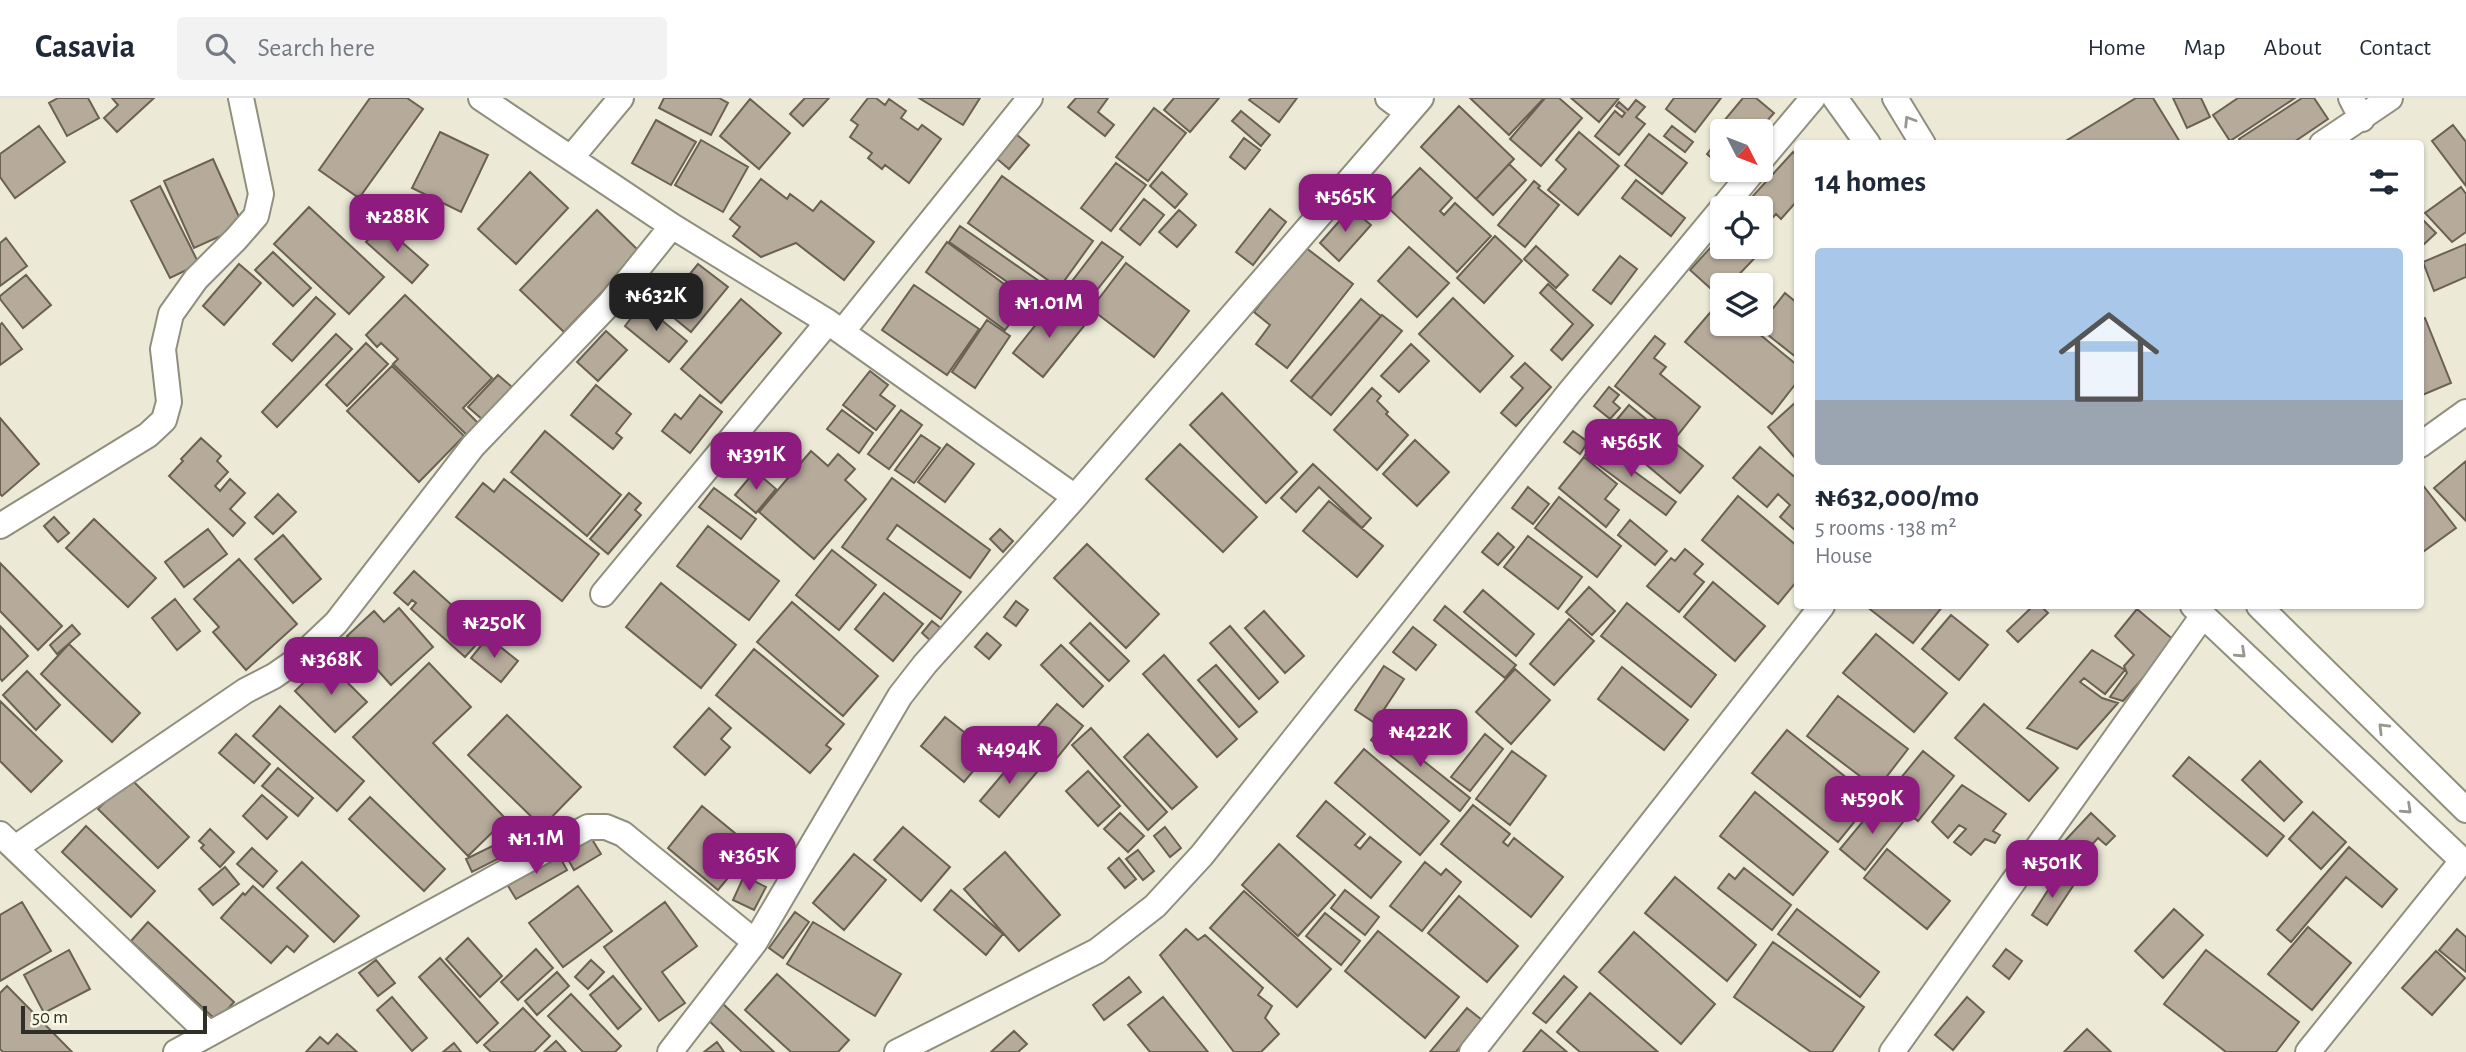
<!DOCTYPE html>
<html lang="en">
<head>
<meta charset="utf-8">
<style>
	:root { --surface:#fff; --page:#f2f2f3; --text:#1f2937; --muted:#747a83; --line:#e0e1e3; --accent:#8d1c7e }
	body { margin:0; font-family:"Alegreya Sans",sans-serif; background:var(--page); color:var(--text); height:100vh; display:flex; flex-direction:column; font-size:26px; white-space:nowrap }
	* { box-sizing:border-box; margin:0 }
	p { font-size:23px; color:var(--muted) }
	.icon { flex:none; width:38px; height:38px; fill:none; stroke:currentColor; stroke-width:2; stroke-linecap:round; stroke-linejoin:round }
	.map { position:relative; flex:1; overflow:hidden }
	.drawer { position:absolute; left:1794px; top:42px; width:630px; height:469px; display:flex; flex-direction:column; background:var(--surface); border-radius:7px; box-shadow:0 2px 5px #0004 }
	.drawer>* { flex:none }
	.needle { width:46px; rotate:132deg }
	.controls { position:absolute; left:1710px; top:21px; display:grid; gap:14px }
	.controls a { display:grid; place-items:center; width:63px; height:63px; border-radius:7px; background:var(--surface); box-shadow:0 2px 5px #0004; font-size:35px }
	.scale { position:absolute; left:21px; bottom:18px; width:186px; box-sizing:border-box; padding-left:7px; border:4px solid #2f2e27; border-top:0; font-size:19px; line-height:24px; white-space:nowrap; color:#2f2e27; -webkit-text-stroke:5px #faf8e4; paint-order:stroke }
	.price { position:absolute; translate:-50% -60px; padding:0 16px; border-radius:14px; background:var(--accent); color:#fff; font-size:23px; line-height:46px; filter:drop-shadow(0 2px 4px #0008) }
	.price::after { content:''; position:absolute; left:50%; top:42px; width:21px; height:16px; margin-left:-10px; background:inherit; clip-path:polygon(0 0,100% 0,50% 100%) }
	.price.selected { background:#222; color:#fff }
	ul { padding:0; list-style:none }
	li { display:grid; align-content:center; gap:14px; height:371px; padding:0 21px }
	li+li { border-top:2px solid var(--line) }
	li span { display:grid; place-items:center; height:217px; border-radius:7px; color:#555 }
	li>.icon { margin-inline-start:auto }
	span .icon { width:126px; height:126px; fill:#fffc; stroke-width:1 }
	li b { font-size:30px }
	h2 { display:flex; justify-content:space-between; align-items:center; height:84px; padding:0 21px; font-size:30px }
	header { display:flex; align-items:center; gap:42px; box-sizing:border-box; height:98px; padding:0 35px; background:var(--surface); border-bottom:2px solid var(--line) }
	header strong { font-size:33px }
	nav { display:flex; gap:38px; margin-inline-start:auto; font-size:24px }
	.search { width:490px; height:63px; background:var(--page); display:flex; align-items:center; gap:18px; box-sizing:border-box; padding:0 24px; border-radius:7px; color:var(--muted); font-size:26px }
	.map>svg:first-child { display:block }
	.building { fill:#b6aa9b; stroke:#6b6153; stroke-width:2 }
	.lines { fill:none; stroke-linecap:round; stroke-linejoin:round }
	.minor-casing { stroke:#908e7c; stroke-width:28 }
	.minor { stroke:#fff; stroke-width:24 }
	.oneway { stroke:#979693 }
</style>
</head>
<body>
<header>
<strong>Casavia</strong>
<div class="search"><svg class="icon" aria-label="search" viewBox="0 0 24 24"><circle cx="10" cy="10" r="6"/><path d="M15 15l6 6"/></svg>Search here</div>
<nav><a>Home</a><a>Map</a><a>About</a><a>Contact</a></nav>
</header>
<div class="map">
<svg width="2466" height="954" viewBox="0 0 2466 954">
	<rect width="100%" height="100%" fill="#ecead7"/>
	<path class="building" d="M58,0H88L99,20L67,38L49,5Z
		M112,0H154L117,34L104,20L118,7Z
		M370,0H407L423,11L359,100L319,72Z
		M664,0H719L728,5L711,37L659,10Z
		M805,0H829L803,28L790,16Z
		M868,0H876L885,7L889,1L906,13L901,20L918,32L922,27L941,41L909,85L885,67L882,71L868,60L872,55L850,39L858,27L851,22Z
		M919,0H980L963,27Z
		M1076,0H1108L1098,14L1114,27L1105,38L1068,9Z
		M1174,0H1219L1190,34L1164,12Z
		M1251,0H1297L1279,24L1249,2Z
		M1470,0H1544L1509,37Z
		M1545,0H1559L1582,20L1541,68L1510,41Z
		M1571,0H1619L1599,24Z
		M1674,0H1721L1695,34L1666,11Z
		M1743,0H1756L1774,15L1758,33H1725L1729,28L1723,24Z
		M2136,0H2153L2180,44L2061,46Z
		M2173,0H2201L2210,19L2187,30Z
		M2238,0H2295L2230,43L2213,17Z
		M2302,0H2314L2328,21L2291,46H2242L2239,41Z
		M750,1L790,35L759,71L720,38Z
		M1636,2L1645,9L1636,19L1645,26L1619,57L1595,38L1615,13L1622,19L1625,15L1616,8L1619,4L1628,12Z
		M1459,8L1514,61L1476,101L1421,49Z
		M1154,10L1186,35L1148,83L1116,59Z
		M1241,13L1270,37L1261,48L1232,23Z
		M656,22L696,44L671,87L632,65Z
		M2453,27L2466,44V88L2432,43Z
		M39,28L65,64L15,100L0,79V56Z
		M1672,28L1693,44L1685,54L1664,38Z
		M440,34L488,57L461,114L412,90Z
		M1579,34L1619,68L1578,117L1548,92L1566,71L1556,62Z
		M1016,36L1029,47L1009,71L996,60Z
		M1649,36L1687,65L1662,96L1625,67Z
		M1722,37V69L1707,56Z
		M1244,40L1260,52L1245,71L1230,59Z
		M701,42L748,69L723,114L675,87Z
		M1793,54L1797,58V91L1795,93L1797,103L1781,121L1776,116L1761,132L1760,110H1742Z
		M213,61L243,128L194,150L164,83Z
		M1116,65L1146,87L1111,133L1081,110Z
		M1509,66L1526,82L1493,117L1476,101Z
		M1420,70L1452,100L1440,113L1444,117L1455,105L1491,138L1457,174L1385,107Z
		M530,74L568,110L516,166L478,131Z
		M1162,74L1187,96L1175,110L1150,88Z
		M1002,78L1093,143L1059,190L968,125Z
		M761,81L787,101L790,96L813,113L821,103L874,144L844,182L796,145L761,159L733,138L740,129L730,121Z
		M1636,82L1685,120L1671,138L1622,100Z
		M1534,83L1540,88L1538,90L1559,107L1525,149L1498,127Z
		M160,88L199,166L170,180L131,103Z
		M2461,89L2466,96V134L2452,144L2425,115Z
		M1144,101L1164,117L1140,147L1120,131Z
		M309,109L384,179L349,216L274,146Z
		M1351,110L1371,127L1339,163L1320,145Z
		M1270,111L1286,124L1253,167L1236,154Z
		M597,112L640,154L564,234L520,192Z
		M1179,112L1196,127L1177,149L1159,134Z
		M369,114L379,122L364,140L354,131Z
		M2420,119L2436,135L2420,150Z
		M381,126L428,167L412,185L366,144Z
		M960,128L1046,188L1035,203L949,144Z
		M1722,137V149H1760V139L1768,146L1729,187H1722V195L1719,198L1690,172Z
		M1495,138L1522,163L1484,205L1457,180Z
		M6,140L27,168L0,188V145Z
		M947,144L1027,203L1005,232L926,174Z
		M1102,144L1123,159L1089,202L1069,187Z
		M2466,146V179L2434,193L2423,164Z
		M1536,148L1568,177L1556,190L1524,161Z
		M1305,149L1353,186L1287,270L1256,246L1270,227L1254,214Z
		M1409,149L1449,185L1417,219L1378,183Z
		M273,154L311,190L293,208L255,172Z
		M1620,158L1637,171L1611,206L1593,192Z
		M1126,165L1189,213L1154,259L1091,211Z
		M239,166L261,185L224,227L203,208Z
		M698,166L728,189L691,234L662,210Z
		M26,177L51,207L23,230L0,201V198Z
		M1548,186L1593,227L1562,262L1551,252L1573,226L1540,195Z
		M914,187L979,231L947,277L882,232Z
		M1785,195L1797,205V260L1758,229Z
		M405,197L492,280L463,310L479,326L468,338L393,266L398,261L381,245L377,249L366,237Z
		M316,199L335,216L292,263L273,246Z
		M1453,200L1513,258L1480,294L1419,236Z
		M741,201L781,235L721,305L681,271Z
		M1361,201L1381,218L1311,300L1291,283Z
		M1720,203L1722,205V226H1747L1797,267V284L1772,316L1685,244Z
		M1054,204L1084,228L1043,279L1013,255Z
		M642,206L687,243L669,264L625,228Z
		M1382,217L1402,233L1331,317L1311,300Z
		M2425,220L2451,285L2420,298V222Z
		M987,222L1010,238L975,290L952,274Z
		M2,225L22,251L0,267V227Z
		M606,233L627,252L598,283L577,264Z
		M336,236L352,251L277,329L262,314Z
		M1655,238L1665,246L1654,260L1666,269L1660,276L1700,309L1677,338L1615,288Z
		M366,245L388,266L347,308L326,287Z
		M1411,246L1429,263L1399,294L1381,278Z
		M1525,265L1551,289L1516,328L1501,315L1523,290L1511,279Z
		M392,268L464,338L419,384L347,313Z
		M870,273L888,287L880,297L895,308L876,332L843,307Z
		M498,277L512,289L483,322L468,309Z
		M596,287L631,316L616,335L622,340L613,351L571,317Z
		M1609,289L1619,297L1613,304L1620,310L1610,321L1594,308Z
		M1372,290L1381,298L1377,303L1388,314L1386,316L1408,337L1377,372L1334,332Z
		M1222,295L1297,374L1266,405L1190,327Z
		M700,297L722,314L690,355L662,333L675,316L681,321Z
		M1797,303V362L1768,329Z
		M1629,307L1703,368L1680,395L1623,347L1614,357L1598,344Z
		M842,312L873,335L859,355L827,331Z
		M901,312L922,327L889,371L868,356Z
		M0,320L39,366L2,398L0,396Z
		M545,333L621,397L587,438L511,374Z
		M1573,333L1588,344L1580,356L1564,344Z
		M921,337L940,350L914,385L895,372Z
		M201,340L221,358L217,363L228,374L215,388L220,393L230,381L245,395L230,411L245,425L233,438L169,378L183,363L181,361Z
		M1415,342L1449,374L1417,408L1383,376Z
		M1594,344L1676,404L1666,417L1585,357Z
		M947,346L974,366L945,404L918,384Z
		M1180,346L1257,419L1223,454L1146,381Z
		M1760,349L1797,381V434L1780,419L1790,407L1778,396L1767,409L1733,380Z
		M811,353L828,368L838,356L855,371L845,382L866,401L814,461L759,414Z
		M1584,359L1617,386L1605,401L1619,412L1606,429L1559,390Z
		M2466,363V423L2434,390Z
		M1313,366L1371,420L1362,430L1319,389L1296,414L1281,400Z
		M755,373L776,391L756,415L735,397Z
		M892,380L990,452L970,480L897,427L887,441L961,494L941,521L842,449Z
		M504,381L599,456L562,503L456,419L483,385L494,394Z
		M2422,386L2456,430L2420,456V387Z
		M1528,389L1549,406L1533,426L1512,410Z
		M714,390L756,421L741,441L699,409Z
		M629,395L641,405L635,412L641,417L608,456L590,441Z
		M278,396L296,414L273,436L255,419Z
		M1738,398L1797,448V483L1778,506L1702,442Z
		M1559,399L1621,448L1597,479L1535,430Z
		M1329,403L1383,448L1357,479L1303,433Z
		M54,419L69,435L58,444L44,428Z
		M94,421L156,480L128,509L66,450Z
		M1630,422L1667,453L1655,467L1618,437Z
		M708,428L779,483L749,522L677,468Z
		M208,431L227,456L184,489L165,464Z
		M1000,431L1013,443L1003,454L990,441Z
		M1498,435L1514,449L1498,467L1482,454Z
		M283,437L321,481L293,505L255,461Z
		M1528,438L1582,479L1558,511L1504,469Z
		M1087,446L1159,516L1126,550L1054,480Z
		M1685,451L1703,466L1694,476L1704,484L1679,514L1647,488L1671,460L1675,463Z
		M832,452L876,487L839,532L796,497Z
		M239,461L297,526L246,572L213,534L219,529L194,501Z
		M0,465L62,528L38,552L0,513Z
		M414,473L485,537L465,559L411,511L416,505L412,502L408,507L394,495Z
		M1713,484L1765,528L1735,563L1684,519Z
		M661,485L736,547L701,590L626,529Z
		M1589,489L1615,513L1592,537L1566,514Z
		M1483,492L1534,536L1516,558L1464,514Z
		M884,495L923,526L893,563L855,531Z
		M175,501L200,533L177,552L152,520Z
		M1016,503L1028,512L1016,528L1004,519Z
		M792,504L878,578L843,618L757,544Z
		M1627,505L1716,577L1691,609L1601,538Z
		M1445,508L1516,567L1505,580L1434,522Z
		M1866,508H1943L1913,545Z
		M2033,508H2041L2048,515L2018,544L2007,533Z
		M399,510L433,549L391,587L347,538L374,513L384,524Z
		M2137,511L2175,543L2123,603L2110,599L2127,575L2124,568L2134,557L2115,538Z
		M1264,513L1304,558L1285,575L1245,530Z
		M1951,517L1988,547L1959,582L1922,551Z
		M1569,521L1594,543L1554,587L1530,566Z
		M932,523L942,531L932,544L922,535Z
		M1090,525L1129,563L1109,583L1070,545Z
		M72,527L80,536L57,556L50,547Z
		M0,528L28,558L2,583L0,580Z
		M1230,528L1278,584L1259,601L1210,545Z
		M1413,529L1436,547L1416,572L1393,554Z
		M987,535L1001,547L989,561L975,549Z
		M1876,536L1947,595L1914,634L1843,575Z
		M488,539L518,563L501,584L471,560Z
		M69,546L140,615L112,644L41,576Z
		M1061,547L1103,588L1083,609L1041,567Z
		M754,551L844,626L826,647L831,651L810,675L716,597Z
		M2092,552L2125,572L2105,596L2084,580L2080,584L2102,600L2118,605L2077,651L2027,630Z
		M1164,557L1237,641L1217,659L1143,576Z
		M326,563L367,604L335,634L295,593Z
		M429,565L471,609L433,645L506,721L468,758L353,639Z
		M1216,567L1257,614L1239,629L1198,582Z
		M1384,568L1404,581L1375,625L1355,612Z
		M1622,569L1688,622L1664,652L1598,601Z
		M1515,571L1550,602L1511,646L1476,614Z
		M27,573L60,607L36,632L3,597Z
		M1838,598L1908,651L1877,691L1807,638Z
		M0,603L62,663L31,694L0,663Z
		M1057,606L1083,628L1047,672L1020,649Z
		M1984,606L2058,670L2029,703L1955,640Z
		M280,608L364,683L337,713L253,638Z
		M709,610L731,630L721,641L730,649L705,677L674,649Z
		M507,617L581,689L542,729L468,657Z
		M945,619L989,654L964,684L921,648Z
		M1381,629L1470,700L1460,713L1371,642Z
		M1091,630L1167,714L1148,732L1072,647Z
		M1787,632L1873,701L1838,744L1752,675Z
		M236,636L270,666L254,685L219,655Z
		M1148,636L1197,689L1172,711L1124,659Z
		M1485,636L1503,651L1470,693L1451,679Z
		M1364,651L1449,723L1420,757L1335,685Z
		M1512,653L1546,678L1510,727L1476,701Z
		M1923,653L1954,678L1918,723L1886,698Z
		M1018,658L1037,674L999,719L980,703Z
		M2189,659L2284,738L2267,758L2173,678Z
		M2260,663L2302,704L2284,723L2242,682Z
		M278,670L313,700L298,718L262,688Z
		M1088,673L1120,708L1098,728L1066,693Z
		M129,679L189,739L158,770L98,711Z
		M1962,687L2006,716L1993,733L2000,737L1995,745L1985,741L1971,757L1954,744L1966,731L1959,727L1948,740L1932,724Z
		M1755,694L1828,754L1793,797L1720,738Z
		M262,697L287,719L267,741L243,718Z
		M370,699L445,771L424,793L349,721Z
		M1326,703L1365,736L1355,747L1360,751L1370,739L1401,764L1371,800L1297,738Z
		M1879,704L1903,724L1865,772L1840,751Z
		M1473,707L1510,736L1503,744L1508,748L1514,740L1563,779L1531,819L1441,746Z
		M702,708L753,750L718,792L668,750Z
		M2313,714L2346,744L2321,771L2289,741Z
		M1120,715L1144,738L1128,754L1104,731Z
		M2091,715L2115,738L2106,747L2098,740L2076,764L2060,748Z
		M86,728L155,793L131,819L62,754Z
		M903,729L950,769L921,803L874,762Z
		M1165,729L1181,750L1170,759L1154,738Z
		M210,731L234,754L220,769L201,750L204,747L199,743Z
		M513,738L519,750L472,774L466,761Z
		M590,738L601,756L574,772L564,754Z
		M1279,746L1335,797L1298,838L1242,787Z
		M2349,749L2397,791L2382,809L2346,779L2291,844L2277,832Z
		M252,750L277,773L263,789L237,766Z
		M1887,751L1950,803L1927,831L1864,780Z
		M1138,752L1154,773L1143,782L1126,761Z
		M557,754L567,772L516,801L505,783Z
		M1005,754L1060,817L1019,853L964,791Z
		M854,756L886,782L844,832L813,805Z
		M1119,760L1136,781L1125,790L1108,770Z
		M302,764L359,818L334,844L277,790Z
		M1425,764L1441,777L1446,771L1461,784L1422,833L1390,808Z
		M225,769L239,786L213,807L199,791Z
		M1744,770L1791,807L1772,832L1718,790L1729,776L1735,781Z
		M744,778L766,789L754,812L733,802Z
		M2057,778L2073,788L2047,827L2032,817Z
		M1675,779L1756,847L1727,883L1645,815Z
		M253,788L308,838L294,854L287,848L271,865L221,820L243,795L245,797Z
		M578,788L612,833L563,869L529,825Z
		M951,792L1003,836L986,857L934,812Z
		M1345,792L1379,819L1365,837L1331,810Z
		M1244,793L1331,871L1297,909L1210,830Z
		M1459,798L1518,848L1487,884L1428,835Z
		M22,804L51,853L0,883V817Z
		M665,804L697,848L662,874L685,905L659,923L604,849Z
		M1797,811L1879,874L1860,899L1778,836Z
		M2174,811L2203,837L2163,880L2135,853Z
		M795,814L809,824L783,860L769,850Z
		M1325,815L1360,843L1341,867L1306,838Z
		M148,824L234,904L217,923L131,843Z
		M813,824L901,876L875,918L787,866Z
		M2308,829L2351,865L2312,912L2268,876Z
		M1186,831L1198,842L1205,837L1263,890L1258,897L1272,908L1265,920L1279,936L1261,954H1234L1160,857Z
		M2457,831L2466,839V874L2439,852Z
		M1378,833L1459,899L1425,940L1345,873Z
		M1634,834L1715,906L1681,946L1599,874Z
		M468,840L502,878L480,899L446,861Z
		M1773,844L1864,909L1832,954H1811L1734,899Z
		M536,851L553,870L518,902L501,884Z
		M2006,851L2022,863L2009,881L1993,868Z
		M69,852L90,891L44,915L24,877Z
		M2206,852L2299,924L2276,954H2226L2164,906Z
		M2436,853L2465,880L2432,917L2402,890Z
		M440,860L498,925L477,945L419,879Z
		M376,862L395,885L378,898L359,875Z
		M591,862L604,874L588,891L575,879Z
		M557,874L569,888L537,917L525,903Z
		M777,876L849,942L838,954H791L745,912Z
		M613,878L641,911L618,931L590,897Z
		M1564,878L1577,889L1546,925L1533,915Z
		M1129,879L1141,894L1104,922L1093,907Z
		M7,888L72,954H3L0,951V895Z
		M1590,895L1658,954H1580L1557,934Z
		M571,896L621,948L615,954H583L548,918Z
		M392,899L427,940L412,953L377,912Z
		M1163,899L1208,954H1150L1128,927Z
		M1967,899L1984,914L1953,952L1935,937Z
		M722,905L774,954H742L707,921Z
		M523,910L550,938L534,954H491L484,947Z
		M1467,910L1482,922L1456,954H1430Z
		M2087,931L2111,954H2064Z
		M1541,932L1567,954H1523Z
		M1014,933L1027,946L1018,954H991Z
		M337,936L357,954H306L320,939L328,946Z
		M556,943L566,954H544Z
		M717,944L724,954H704Z
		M454,945L461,954H443Z"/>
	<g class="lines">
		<g class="minor-casing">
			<path id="minor" d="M481,0L672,128L828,224L1075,399
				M1388,0L1408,15
				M1835,0L1868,46
				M1895,0L1923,46
				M2351,0L2362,21
				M2322,46L2390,0
				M571,60L621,0
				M1760,63L1813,0
				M842,234L1030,0
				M2420,347L2466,314
				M0,428L148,337L164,322L169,304L163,251L171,216L196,181L236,141L256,118L261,96L241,0
				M603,496L828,224
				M2193,508L2466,766
				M2259,508L2466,712
				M0,736L209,936
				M15,750L245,593L274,578L297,562L336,525L473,348L610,205L672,128
				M176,954L588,729H606L623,736L755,844
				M670,954L755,844L900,598L925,566L1075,399L1421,0
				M897,954L1097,853L1155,808L1202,757L1569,295L1754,72
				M1472,954L1822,508
				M1892,954L2202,519
				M2308,954L2462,763"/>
		</g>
		<use href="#minor" class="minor"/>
	</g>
	<defs><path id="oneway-chevron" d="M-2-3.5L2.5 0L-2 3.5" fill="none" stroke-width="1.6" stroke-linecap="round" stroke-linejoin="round" transform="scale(1.75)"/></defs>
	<g class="oneway">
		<use href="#oneway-chevron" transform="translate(1909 23) rotate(-122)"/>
		<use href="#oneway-chevron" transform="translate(2241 555) rotate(43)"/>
		<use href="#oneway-chevron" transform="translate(2383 630) rotate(-135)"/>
		<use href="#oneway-chevron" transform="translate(2407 711) rotate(43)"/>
	</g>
</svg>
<div class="controls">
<a><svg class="needle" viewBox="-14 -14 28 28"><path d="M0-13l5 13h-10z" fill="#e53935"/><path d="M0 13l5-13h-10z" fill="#747a83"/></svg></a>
<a><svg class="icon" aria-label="locate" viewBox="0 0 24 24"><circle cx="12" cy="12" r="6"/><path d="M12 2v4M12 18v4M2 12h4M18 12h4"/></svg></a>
<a><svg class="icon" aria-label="layers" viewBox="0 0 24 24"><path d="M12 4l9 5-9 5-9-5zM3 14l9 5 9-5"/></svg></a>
</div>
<div class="scale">50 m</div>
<b class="price" style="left:1345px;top:136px">₦565K</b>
<b class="price" style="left:397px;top:156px">₦288K</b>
<b class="price selected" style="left:656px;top:235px">₦632K</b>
<b class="price" style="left:1049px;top:242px">₦1.01M</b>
<b class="price" style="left:1631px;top:381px">₦565K</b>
<b class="price" style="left:756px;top:394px">₦391K</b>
<b class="price" style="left:494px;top:562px">₦250K</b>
<b class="price" style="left:331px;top:599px">₦368K</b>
<b class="price" style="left:1420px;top:671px">₦422K</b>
<b class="price" style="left:1009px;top:688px">₦494K</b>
<b class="price" style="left:1872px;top:738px">₦590K</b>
<b class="price" style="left:536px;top:778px">₦1.1M</b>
<b class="price" style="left:749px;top:795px">₦365K</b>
<b class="price" style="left:2052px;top:802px">₦501K</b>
<section class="drawer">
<h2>14 homes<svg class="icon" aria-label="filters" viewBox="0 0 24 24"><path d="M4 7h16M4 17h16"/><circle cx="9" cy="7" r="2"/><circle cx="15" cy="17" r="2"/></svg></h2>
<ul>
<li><span style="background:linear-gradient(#a9c7e8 70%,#9aa5b1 0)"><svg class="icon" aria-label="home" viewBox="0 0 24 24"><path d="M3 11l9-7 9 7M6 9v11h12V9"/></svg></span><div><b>₦632,000/mo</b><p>5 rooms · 138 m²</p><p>House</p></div></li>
</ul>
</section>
</div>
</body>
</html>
